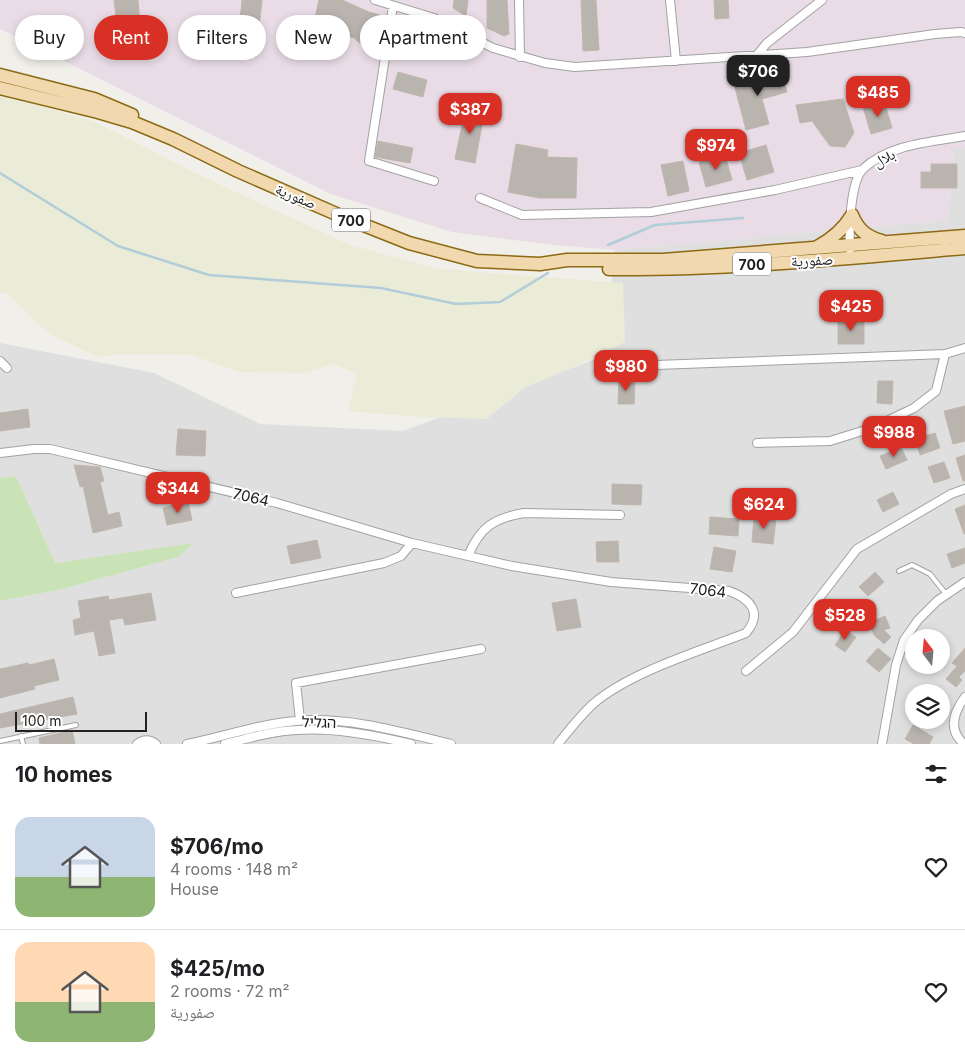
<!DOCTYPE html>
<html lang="en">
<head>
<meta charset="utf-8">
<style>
	:root { --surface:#fff; --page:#f6f6f6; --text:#202124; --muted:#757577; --line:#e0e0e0; --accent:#d93025 }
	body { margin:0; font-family:Inter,"Noto Naskh Arabic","Noto Sans Hebrew",sans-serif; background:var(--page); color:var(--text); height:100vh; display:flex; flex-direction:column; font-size:19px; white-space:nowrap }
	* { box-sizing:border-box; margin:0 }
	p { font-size:16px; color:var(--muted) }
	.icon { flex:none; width:28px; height:28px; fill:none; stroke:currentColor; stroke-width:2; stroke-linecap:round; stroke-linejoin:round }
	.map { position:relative; height:744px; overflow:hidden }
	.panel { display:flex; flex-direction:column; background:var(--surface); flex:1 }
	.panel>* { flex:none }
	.top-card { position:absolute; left:15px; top:15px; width:500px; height:45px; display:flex; gap:10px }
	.needle { width:32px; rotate:344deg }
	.tools { position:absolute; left:905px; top:629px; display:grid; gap:10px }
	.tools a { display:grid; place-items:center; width:45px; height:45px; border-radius:50%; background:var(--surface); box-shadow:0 2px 8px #0003; font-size:25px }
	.scale { position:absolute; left:15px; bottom:12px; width:132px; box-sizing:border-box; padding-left:5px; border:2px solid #212121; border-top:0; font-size:14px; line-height:18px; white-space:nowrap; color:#212121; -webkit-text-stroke:4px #fff; paint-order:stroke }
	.price { position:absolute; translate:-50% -42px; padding:0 11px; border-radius:10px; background:var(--accent); color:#fff; font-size:16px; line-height:32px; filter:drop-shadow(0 1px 2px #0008) }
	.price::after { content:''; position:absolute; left:50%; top:30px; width:15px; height:11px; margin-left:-8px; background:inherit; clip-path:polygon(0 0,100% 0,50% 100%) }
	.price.active { background:#222; color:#fff }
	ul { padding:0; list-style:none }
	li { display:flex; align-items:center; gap:15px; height:125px; padding:0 15px }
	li+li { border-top:1px solid var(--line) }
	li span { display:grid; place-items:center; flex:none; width:140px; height:100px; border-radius:15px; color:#555 }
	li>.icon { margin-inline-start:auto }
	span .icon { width:60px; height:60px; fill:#fffc; stroke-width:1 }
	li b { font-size:21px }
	h2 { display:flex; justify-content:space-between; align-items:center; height:60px; padding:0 15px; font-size:21px }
	.chip { padding:0 18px; border-radius:22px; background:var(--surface); box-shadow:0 2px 8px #0003; font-size:18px; line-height:45px }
	.chip.active { background:var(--accent); color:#fff }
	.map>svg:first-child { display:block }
	.residential { fill:#dfdfdf; fill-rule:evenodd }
	.industrial { fill:#e9dce6 }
	.farmland { fill:#eaecd8 }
	.grass { fill:#cae3b6 }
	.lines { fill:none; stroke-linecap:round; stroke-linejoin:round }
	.stream { stroke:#b0cdd8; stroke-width:2.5 }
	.building { fill:#bab4af; stroke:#c0b7ad }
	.service-casing { stroke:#a2a2a2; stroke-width:6 }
	.minor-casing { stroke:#a2a2a2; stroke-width:10 }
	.primary-casing { stroke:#8b6a13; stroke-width:15 }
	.service { stroke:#fff; stroke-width:4 }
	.minor { stroke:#fff; stroke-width:8 }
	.primary { stroke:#f1d8ae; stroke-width:12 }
	.labels { text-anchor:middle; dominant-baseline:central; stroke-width:4; stroke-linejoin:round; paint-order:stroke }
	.shield { fill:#fff; stroke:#646464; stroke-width:1 }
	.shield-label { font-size:14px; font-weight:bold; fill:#212121 }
	.street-label { font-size:15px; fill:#212121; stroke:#fff }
</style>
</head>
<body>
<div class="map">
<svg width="965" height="744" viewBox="0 0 965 744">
	<rect width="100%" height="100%" fill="#f0efe9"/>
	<path class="residential" d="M953,148H965V744H0V601L59,590L178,557L193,544L55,563L16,476L0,478V343L154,373L260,424L403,431L604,356L615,250L948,220ZM914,638H941V665H914ZM914,692H941V720H914Z"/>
	<path class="industrial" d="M0,0H965V148L953,149L948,220L615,250L554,245L452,232L331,194L0,29Z"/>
	<path class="farmland" d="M0,95L95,122L195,173L350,245L439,269L623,283L625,342L567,370L524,388L487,419L420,417L348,411L357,374L334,364L305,373L240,372L191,355L122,354L98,357L48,333L7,294L0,292Z"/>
	<path class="grass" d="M16,476L55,563L194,543L178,557L59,590L0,601V478Z"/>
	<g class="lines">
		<path class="stream" d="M0,173L118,246L209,275L381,288L456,304L500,302L548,273
			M608,245L655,225L743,218"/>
	</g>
	<path class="building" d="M114,0H138L141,35L133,42L128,43L122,40L118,34Z
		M242,0H262L256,57L243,55L237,50Z
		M319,0H342L369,12L380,15L376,37L366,35L364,41L360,43L356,40L355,38L345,36L346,33L333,30L334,26L314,22Z
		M454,0H468L466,16L453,8Z
		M487,0H507L509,34L504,36L487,28Z
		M581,0H596L599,50L583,51Z
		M714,0H728L729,18L715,19Z
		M780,69L787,92L762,99L769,124L746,130L734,84Z
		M398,72L427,80L423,97L393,89Z
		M843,99L854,133L845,147L830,146L812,121L800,123L796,105Z
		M884,101L892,128L871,134L863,107Z
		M466,106L485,109L475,163L455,159Z
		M378,141L413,148L410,163L375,157Z
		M516,144L548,150L547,157L577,158L576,198H539L508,192Z
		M766,145L774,172L747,180L739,153Z
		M725,155L732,180L706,187L699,162Z
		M683,161L689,191L668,196L661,165Z
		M931,164H957V188H921V172H931Z
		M838,321H864V344H838Z
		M619,380H635L634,404H618Z
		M878,381H893L892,404L877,403Z
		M965,406V441L953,444L944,411Z
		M28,409L30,427L0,431V413Z
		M178,429L206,431L205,456L176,455Z
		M935,433L940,448L920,455L915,439Z
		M901,447L907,460L886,469L880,456Z
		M965,455V481H963L956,458Z
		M944,462L950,478L934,483L928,467Z
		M74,465L100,467L104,481L100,482L108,515L119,512L122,526L93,533L83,486L80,487Z
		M612,484L642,485L641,505L612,504Z
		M893,492L899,504L883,512L877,500Z
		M188,502L192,520L167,525L163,508Z
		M965,505V534H964L955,509Z
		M710,517L739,519L738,536L709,534Z
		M754,517L776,519L773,544L752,542Z
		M317,540L321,558L291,564L287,546Z
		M618,541L619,562H597L596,542Z
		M714,547L736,551L732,572L710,569Z
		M965,548V563L952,568L947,554Z
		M875,572L884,582L868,596L859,587Z
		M151,593L156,620L125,625L123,618L109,620L115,653L99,656L94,631L75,635L73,620L81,618L78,601L108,596L109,600Z
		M576,599L581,627L557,631L552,603Z
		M885,616L890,628L884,630L891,637L884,644L874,635L869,623Z
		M845,630L856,637L845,652L835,645Z
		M878,648L891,659L879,672L866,661Z
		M965,648V671L959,677L962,680L956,687L946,679L957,666L952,663Z
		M54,659L59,680L34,686L35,689L0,698V669L28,663L29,665Z
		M73,697L77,714L0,728V714Z
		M913,725L933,737L929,744H914L905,739Z
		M72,730L75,744H40L39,738Z"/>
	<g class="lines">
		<g class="service-casing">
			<path id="service" d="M899,571L912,565L930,574L946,594
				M21,736L23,744
				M0,741L76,725"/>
		</g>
		<g class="minor-casing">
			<path id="minor" d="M375,0L434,18L493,48L545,63L575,67L807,52L935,34L961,32L965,33
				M519,0L520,57
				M670,0L676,61
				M393,6L369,161L434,181
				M757,55L767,43L822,0
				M480,198L522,215L651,212L775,190L862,170
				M850,249C849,231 850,182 863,169C889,144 931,142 965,136
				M0,361L7,368
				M656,365L945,354L965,348
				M757,443L830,441L872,428L914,408L936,391L945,354
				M0,453L34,449H50L277,503L412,543L512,566L611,582L729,591C751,599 763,613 746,633C700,651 630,672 593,704C580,716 569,730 558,744
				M468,556C480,527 494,518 524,513L620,515
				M236,593L384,563L401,556L412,543
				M746,671L793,632L857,549L951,494L965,489
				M300,720L296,683L481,649
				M137,744C143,739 150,739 156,744
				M187,744C223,737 258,724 296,721C346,716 402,732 451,744
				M225,744C249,738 273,731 297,730C334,727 375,735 411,744
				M882,744L896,665L904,640L918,620L937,601L965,582
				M964,744C948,730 953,713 965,697"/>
		</g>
		<g class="primary-casing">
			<path id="primary" d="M0,75L94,99L132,115
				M0,88L98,112L132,122L173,139L238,171L341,216L409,243L477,261L540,264L567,260H663L965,236
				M852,215C858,230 867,237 882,241
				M817,247C832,239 843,230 852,215
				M609,269C728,270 847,258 965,248"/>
		</g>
		<use href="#service" class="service"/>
		<use href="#minor" class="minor"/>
		<use href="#primary" class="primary"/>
	</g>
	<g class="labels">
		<g class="shield">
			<rect x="332" y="208.5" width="38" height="23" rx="4"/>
			<rect x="733" y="252.5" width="38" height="23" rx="4"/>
		</g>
		<g class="shield-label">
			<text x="351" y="220">700</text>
			<text x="752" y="264">700</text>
		</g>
		<g class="street-label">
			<text transform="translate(884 158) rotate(-28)">بلال</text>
			<text transform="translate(296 196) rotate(23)">صفورية</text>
			<text transform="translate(812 260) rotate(-3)">صفورية</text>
			<text transform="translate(251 497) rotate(13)">7064</text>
			<text transform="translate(708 590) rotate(6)">7064</text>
			<text transform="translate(319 722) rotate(2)">הגליל</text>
		</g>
	</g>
</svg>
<div class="tools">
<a><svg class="needle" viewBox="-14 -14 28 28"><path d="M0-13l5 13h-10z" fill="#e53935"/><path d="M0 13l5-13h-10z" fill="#757577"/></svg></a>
<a><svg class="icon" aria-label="layers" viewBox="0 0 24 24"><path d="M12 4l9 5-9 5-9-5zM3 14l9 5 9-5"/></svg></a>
</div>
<div class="scale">100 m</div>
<b class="price active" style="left:758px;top:97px">$706</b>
<b class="price" style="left:878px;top:118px">$485</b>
<b class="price" style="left:470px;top:135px">$387</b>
<b class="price" style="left:716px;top:171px">$974</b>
<b class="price" style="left:851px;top:332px">$425</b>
<b class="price" style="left:626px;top:392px">$980</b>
<b class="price" style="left:894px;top:458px">$988</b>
<b class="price" style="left:178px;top:514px">$344</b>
<b class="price" style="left:764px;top:530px">$624</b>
<b class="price" style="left:845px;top:641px">$528</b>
<div class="top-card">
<a class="chip">Buy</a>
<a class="chip active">Rent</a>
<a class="chip">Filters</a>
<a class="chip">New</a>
<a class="chip">Apartment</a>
</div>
</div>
<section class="panel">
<h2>10 homes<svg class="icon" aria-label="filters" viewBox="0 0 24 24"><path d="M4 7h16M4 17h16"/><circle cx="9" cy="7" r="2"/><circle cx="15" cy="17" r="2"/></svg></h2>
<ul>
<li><span style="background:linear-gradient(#c9d6e8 60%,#8fb573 0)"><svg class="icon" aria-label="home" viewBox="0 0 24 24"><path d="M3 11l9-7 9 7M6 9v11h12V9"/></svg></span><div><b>$706/mo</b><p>4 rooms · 148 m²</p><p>House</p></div><svg class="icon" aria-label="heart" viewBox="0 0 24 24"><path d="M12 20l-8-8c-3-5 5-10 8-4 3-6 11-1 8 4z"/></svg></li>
<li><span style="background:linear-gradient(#ffd9b3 60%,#8fb573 0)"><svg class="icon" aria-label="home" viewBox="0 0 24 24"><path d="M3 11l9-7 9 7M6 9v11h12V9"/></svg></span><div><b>$425/mo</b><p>2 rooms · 72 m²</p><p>صفورية</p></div><svg class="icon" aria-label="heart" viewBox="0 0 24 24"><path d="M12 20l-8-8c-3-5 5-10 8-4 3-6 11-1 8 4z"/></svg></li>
</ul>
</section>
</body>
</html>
